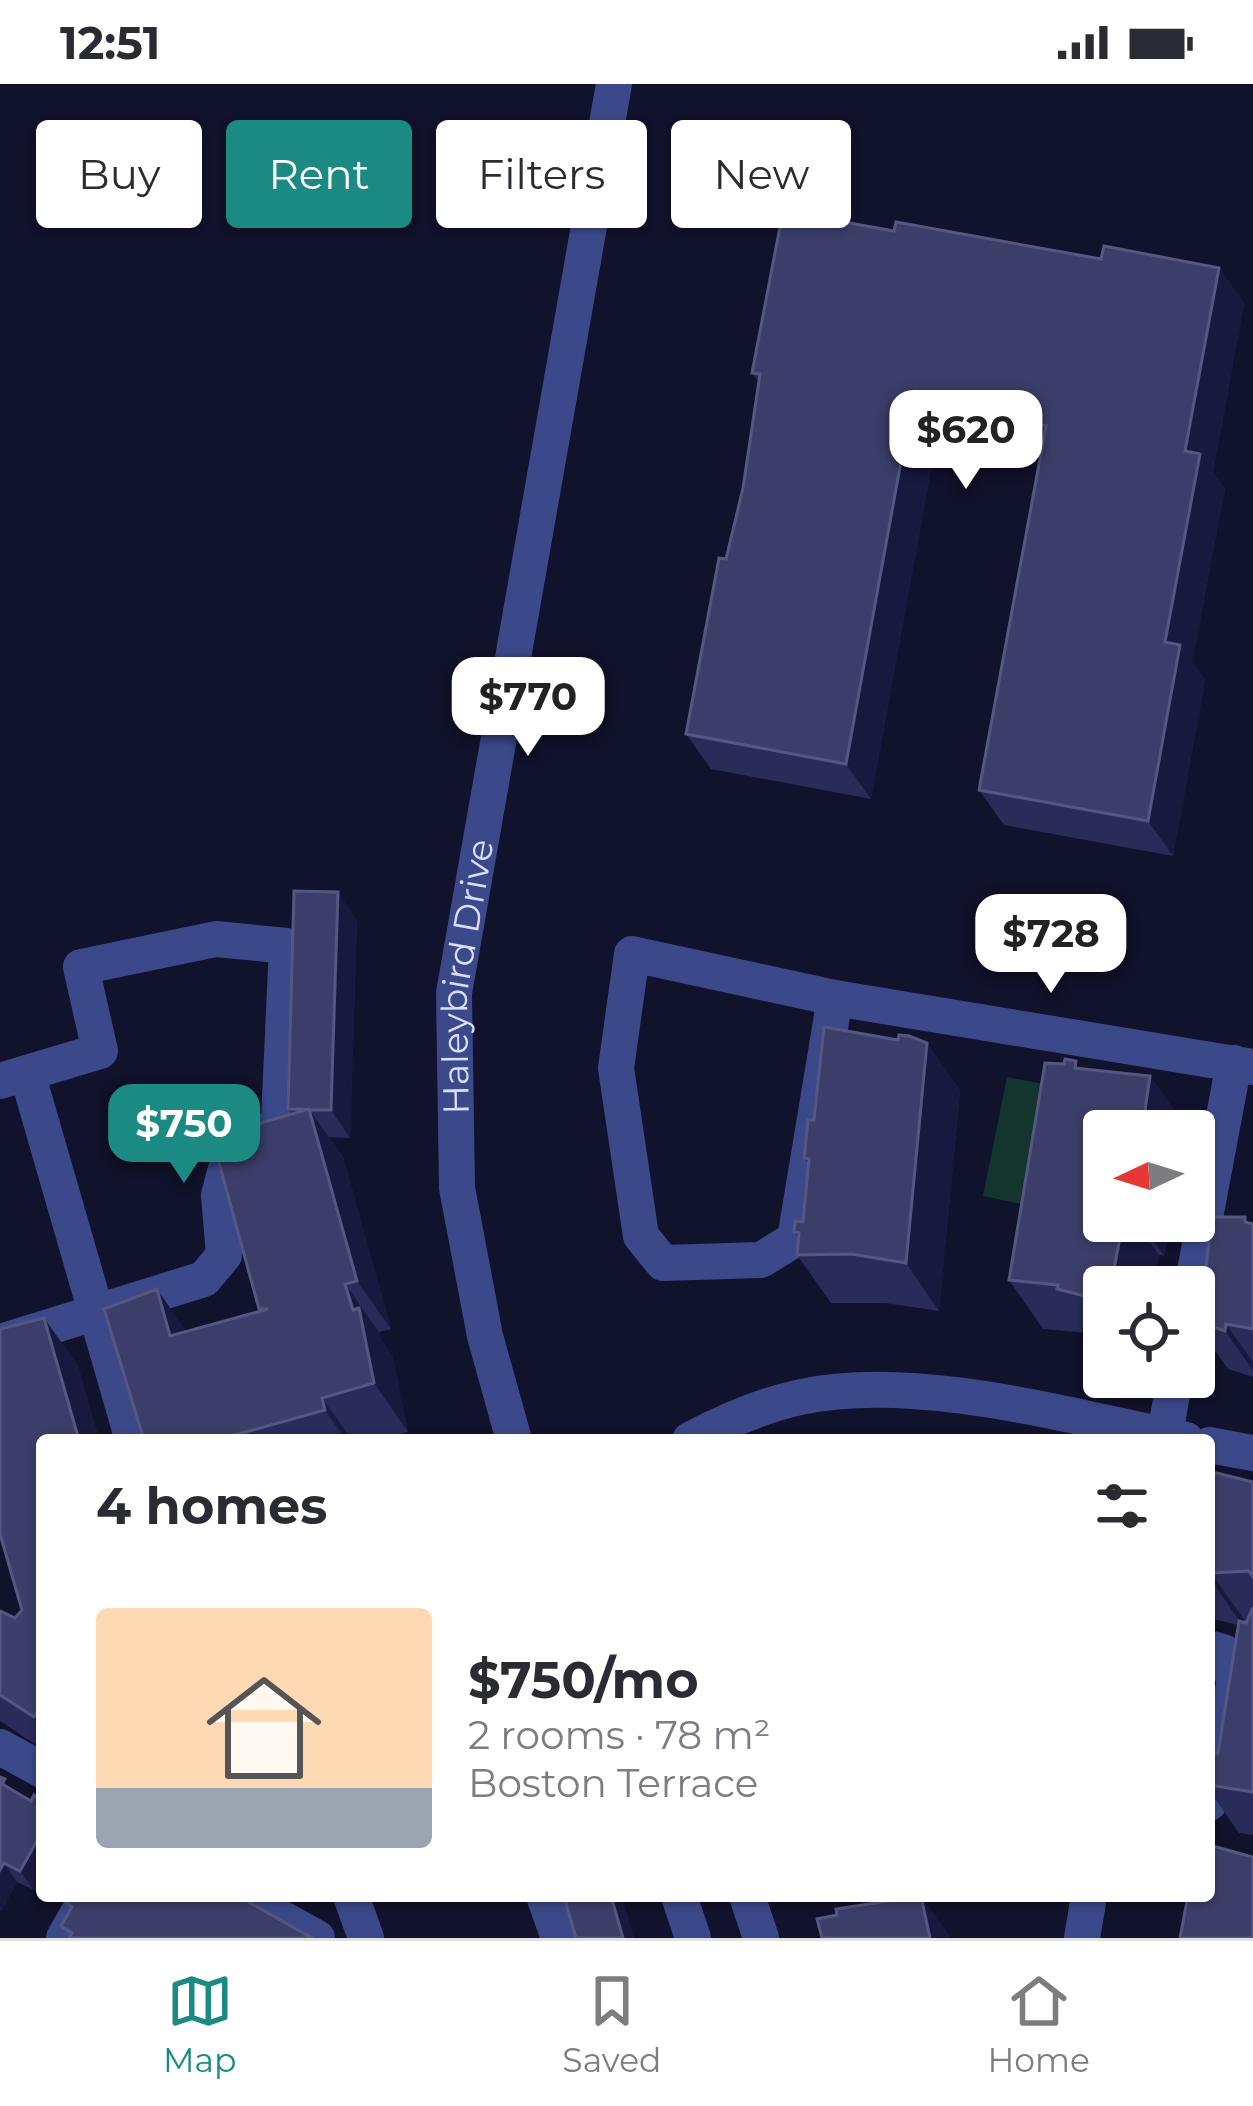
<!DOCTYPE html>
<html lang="en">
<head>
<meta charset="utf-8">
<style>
	:root { --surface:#fff; --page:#f7f7f7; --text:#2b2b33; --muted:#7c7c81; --line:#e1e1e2; --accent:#1a8a83 }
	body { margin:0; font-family:Montserrat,sans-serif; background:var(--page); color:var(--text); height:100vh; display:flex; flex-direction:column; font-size:45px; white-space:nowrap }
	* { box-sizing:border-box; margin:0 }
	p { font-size:39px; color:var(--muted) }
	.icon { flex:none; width:66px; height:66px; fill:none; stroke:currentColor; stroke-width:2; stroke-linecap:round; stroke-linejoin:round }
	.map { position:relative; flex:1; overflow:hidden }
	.side { position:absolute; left:36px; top:1350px; width:1179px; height:468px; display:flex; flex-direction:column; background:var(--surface); border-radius:12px; box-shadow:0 3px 9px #0004 }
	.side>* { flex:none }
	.banner { position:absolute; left:36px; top:36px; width:1182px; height:108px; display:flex; gap:24px }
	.needle { width:78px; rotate:266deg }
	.tools { position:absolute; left:1083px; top:1026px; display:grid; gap:24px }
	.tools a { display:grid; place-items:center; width:132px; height:132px; border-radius:12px; background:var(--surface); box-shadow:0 3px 9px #0004; font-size:60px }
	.price { position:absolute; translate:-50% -102px; padding:0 27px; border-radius:24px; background:#fff; color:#222; font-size:39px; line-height:78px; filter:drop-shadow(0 3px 6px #0008) }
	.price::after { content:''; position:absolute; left:50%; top:72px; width:36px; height:27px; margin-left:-18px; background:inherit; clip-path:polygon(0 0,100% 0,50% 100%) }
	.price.current { background:var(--accent); color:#fff }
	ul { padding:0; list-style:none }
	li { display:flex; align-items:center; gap:36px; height:300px; padding:0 60px }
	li+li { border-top:3px solid var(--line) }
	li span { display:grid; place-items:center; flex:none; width:336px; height:240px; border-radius:12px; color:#555 }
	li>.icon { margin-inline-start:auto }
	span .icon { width:144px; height:144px; fill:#fffc; stroke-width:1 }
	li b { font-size:51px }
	h2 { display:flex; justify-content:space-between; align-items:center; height:144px; padding:0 60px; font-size:51px }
	.chip { padding:0 42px; border-radius:12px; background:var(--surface); box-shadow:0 3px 9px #0004; font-size:42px; line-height:108px }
	.chip.current { background:var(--accent); color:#fff }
	.status { display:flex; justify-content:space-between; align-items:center; height:84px; padding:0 60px; background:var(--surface); direction:ltr }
	.status svg { height:33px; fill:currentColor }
	.tab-bar { display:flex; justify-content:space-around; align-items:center; height:168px; border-top:3px solid var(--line); background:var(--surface); font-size:33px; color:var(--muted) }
	.tab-bar a { display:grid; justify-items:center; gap:6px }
	.tab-bar .current { color:var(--accent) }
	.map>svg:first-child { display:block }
	.green { fill:#14352d }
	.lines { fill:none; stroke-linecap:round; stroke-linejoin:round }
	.minor { stroke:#3b498a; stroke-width:36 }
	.wall { fill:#292b59 }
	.shaded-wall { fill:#18193f }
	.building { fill:#3c3e6a; stroke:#555782; stroke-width:3 }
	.labels { text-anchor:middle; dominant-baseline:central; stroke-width:9; stroke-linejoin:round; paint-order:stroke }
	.street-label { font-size:36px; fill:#dadeff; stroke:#11122b }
</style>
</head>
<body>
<div class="status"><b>12:51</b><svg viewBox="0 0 49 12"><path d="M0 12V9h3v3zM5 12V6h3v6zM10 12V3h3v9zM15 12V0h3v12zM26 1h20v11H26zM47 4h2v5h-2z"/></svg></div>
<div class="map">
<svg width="1253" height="1854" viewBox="0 0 1253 1854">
	<rect width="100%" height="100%" fill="#11122b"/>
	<path class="green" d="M1007,993L1079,1007L1056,1127L983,1112Z"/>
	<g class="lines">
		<g class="minor">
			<path d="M835,914L795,1155L761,1176L663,1179L641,1152L616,984L632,870L835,914L1253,983"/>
			<path d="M27,989L133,1356"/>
			<path d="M0,997L100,967L81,883L216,855L287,862L279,1036L254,1065L227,1081L219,1111L224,1171L204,1195L0,1258"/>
			<path d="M1192,1203L1234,979"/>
			<path id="s1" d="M514,1356L485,1252L457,1104L454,909L614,0"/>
			<path d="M690,1356C724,1338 763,1321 801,1313C914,1288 1074,1333 1186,1356"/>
			<path d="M1164,1356L1175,1293"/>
			<path d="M1209,1361L1253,1369"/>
			<path d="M1209,1564L1223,1568L1235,1597L1209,1719"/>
			<path d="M0,1663L42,1686"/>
			<path d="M241,1812L317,1854"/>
			<path d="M351,1812L366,1854"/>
			<path d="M544,1812L559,1854"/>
			<path d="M679,1812L693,1854"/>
			<path d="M747,1812L761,1854"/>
			<path d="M64,1854L88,1812"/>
			<path d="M1082,1854L1089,1812"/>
		</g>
	</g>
	<path class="wall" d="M894,147L1101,175L1219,184L1244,219L1213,388L1225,405L1192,578L1205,596L1173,772L1004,741L979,706L1040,371L937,352L871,715L711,685L686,650L743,404L759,298L752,289Z
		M357,836L350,1054L329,1053L343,1073L391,1245L379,1248L381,1256L393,1273L408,1348L378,1356H144L186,1248L261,1227L259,1225L291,1030L288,1025Z
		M927,959L960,1007L939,1227L885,1219H831L797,1171L799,1155L794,1148L803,1138L809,1081L804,1074L814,1036Z
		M1082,984L1150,992L1184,1040L1104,1137H1169L1164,1172L1159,1171L1153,1203H1104V1257L1091,1254L1088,1249L1043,1245L1009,1196Z
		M1250,1139L1253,1140V1293L1228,1285L1194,1237L1202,1216Z
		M44,1234L78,1282L99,1356H42V1665L0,1637V1527L15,1534L22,1526L0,1450V1245Z
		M1209,1387L1253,1398V1751L1239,1749L1209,1706V1683L1218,1669L1238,1541L1209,1534Z
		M0,1693L13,1707L31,1717L42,1716V1791L34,1806L17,1798L2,1826L0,1825Z"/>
	<path class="shaded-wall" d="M1219,184L1244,219L1213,388L1225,405L1192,578L1205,596L1173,772L1148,737L1185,367Z
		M912,317L937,352L871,715L846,680Z
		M338,808L357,836L350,1054L331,1026Z
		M927,959L960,1007L939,1227L906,1179Z
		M1150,992L1184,1040L1183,1047H1142Z
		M309,1025L343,1073L391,1245L357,1197Z
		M1123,1137H1135L1159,1171L1153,1203H1114V1186Z
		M1140,1137H1169L1164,1172Z
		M345,1200L379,1248L381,1256L393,1273L408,1348L374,1299Z
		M157,1205L191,1254L170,1252Z
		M44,1234L78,1282L99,1356H79Z
		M1226,1240L1253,1278V1286L1225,1247Z
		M322,1314L352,1356H346L325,1326Z
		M1211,1489L1245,1537L1243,1542L1209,1493Z
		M38,1627L42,1633V1644L34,1633Z
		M42,1748V1791L34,1806L20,1787Z
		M4,1779L17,1798L2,1826L0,1823V1786Z
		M611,1812H622L634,1854H623Z
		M921,1812L951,1854H930Z"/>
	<path class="building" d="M783,127L894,147L896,138L1101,175L1104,162L1219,184L1185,367L1200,370L1165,558L1180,561L1148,737L979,706L1046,342L912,317L846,680L686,650L719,474L726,475L743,404L760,290L752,289Z
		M294,807L338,808L331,1026L288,1025Z
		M824,943L898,956L899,951L909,952L927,959L906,1179L851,1170L797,1171L799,1149L794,1148L795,1137L803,1138L809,1075L804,1074L808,1036H814Z
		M1065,975L1076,977L1075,984L1150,992L1142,1047H1104V1137H1123L1114,1186L1120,1187L1114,1203H1104V1217L1057,1205L1058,1201L1009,1196L1045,979L1064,980Z
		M309,1025L357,1197L345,1200L353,1226L359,1224L374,1299L322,1314L325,1326L217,1356H191L190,1352L176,1356H144L104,1225L157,1205L170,1252L268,1225H259L212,1053Z
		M1212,1133H1245V1138L1253,1140V1245L1226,1240L1225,1247L1194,1236L1197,1216H1202Z
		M44,1234L79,1356H42V1629L38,1627L34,1633L0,1611V1527L15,1534L22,1526L0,1450V1245Z
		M1209,1387L1253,1398V1493L1249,1487L1211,1489L1209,1493Z
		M1253,1523V1708L1209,1701V1683L1212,1668L1218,1669L1239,1537L1246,1539Z
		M0,1693L5,1695L2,1700L31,1717L34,1711L42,1716V1748L20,1787L4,1779L0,1786Z
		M1209,1761L1253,1773V1854H1180L1188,1812H1209Z
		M71,1812H238L312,1854H69L72,1849L61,1842L72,1823L67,1819Z
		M564,1812H611L623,1854H576Z
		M921,1812L930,1854H822L817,1835L837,1831L836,1825Z"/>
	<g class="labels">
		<g class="street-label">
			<text stroke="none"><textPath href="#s1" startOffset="471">Haleybird Drive</textPath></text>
		</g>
	</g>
</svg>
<div class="tools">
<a><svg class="needle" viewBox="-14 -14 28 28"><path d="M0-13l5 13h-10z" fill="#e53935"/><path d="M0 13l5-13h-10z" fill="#7c7c81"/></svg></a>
<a><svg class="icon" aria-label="locate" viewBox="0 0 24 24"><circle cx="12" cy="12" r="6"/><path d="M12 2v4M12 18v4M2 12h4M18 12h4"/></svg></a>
</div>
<b class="price" style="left:966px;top:408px">$620</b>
<b class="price" style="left:528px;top:675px">$770</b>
<b class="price" style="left:1051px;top:912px">$728</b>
<b class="price current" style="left:184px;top:1102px">$750</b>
<div class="banner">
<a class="chip">Buy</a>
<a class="chip current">Rent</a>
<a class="chip">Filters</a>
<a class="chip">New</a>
</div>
<section class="side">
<h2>4 homes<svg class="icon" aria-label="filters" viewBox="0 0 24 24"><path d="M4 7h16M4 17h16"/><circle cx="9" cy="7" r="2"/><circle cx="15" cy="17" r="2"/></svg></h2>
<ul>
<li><span style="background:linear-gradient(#ffd9b3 75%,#9aa5b1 0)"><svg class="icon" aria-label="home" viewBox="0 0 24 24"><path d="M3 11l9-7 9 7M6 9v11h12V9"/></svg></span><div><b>$750/mo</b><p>2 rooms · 78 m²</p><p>Boston Terrace</p></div></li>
</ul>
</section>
</div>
<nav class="tab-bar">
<a class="current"><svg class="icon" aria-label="map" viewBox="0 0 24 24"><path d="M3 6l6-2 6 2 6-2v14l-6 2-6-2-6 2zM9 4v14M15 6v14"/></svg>Map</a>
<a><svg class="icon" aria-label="saved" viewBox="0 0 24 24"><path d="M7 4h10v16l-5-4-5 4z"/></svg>Saved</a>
<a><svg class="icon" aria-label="home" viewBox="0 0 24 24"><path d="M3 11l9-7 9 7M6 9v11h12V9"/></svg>Home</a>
</nav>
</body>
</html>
